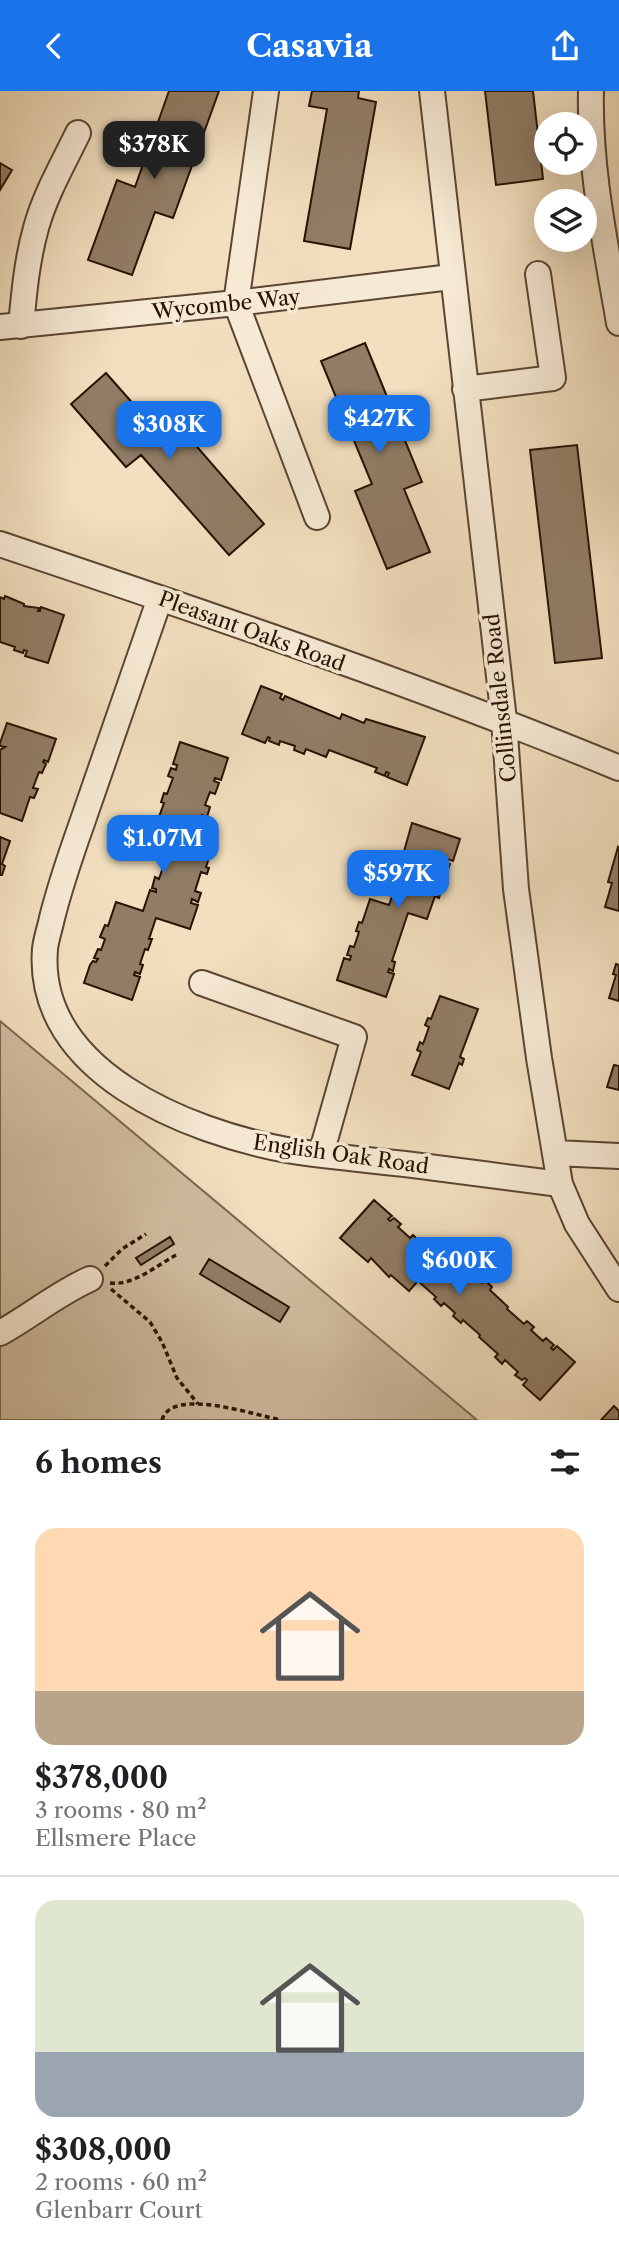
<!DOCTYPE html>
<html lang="en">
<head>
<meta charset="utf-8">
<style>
	:root { --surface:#fff; --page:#f2f2f2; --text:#202124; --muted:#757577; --line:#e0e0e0; --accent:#1a73e8 }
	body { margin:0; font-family:"Libre Caslon Text",serif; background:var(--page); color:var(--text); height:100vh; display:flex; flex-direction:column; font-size:26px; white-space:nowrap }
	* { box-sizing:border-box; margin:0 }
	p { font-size:23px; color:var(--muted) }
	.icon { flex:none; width:38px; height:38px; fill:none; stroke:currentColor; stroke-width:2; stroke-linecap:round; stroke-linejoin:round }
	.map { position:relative; height:1329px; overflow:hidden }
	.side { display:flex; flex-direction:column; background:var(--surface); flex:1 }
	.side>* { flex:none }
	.controls { position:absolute; left:534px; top:21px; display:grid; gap:14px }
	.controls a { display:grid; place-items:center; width:63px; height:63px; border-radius:50%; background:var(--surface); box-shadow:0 7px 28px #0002; font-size:35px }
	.price { position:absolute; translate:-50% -60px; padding:0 16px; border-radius:14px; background:var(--accent); color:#fff; font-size:23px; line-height:46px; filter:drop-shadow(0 2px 4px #0008) }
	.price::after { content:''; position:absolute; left:50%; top:42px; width:21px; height:16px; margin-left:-10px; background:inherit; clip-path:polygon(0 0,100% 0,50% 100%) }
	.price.on { background:#222; color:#fff }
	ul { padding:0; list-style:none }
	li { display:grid; align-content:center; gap:14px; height:371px; padding:0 35px }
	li+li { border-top:2px solid var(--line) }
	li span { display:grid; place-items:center; height:217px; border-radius:21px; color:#555 }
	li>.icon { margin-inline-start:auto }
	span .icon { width:126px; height:126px; fill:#fffc; stroke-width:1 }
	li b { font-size:30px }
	h2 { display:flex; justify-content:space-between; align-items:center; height:84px; padding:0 35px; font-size:30px }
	header { display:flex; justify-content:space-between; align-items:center; height:91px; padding:0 35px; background:var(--accent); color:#fff; font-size:32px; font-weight:800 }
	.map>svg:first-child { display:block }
	.green { fill:#cfbc9f; stroke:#7b6751; stroke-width:2 }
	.building { fill:#917d65; stroke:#271203; stroke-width:2 }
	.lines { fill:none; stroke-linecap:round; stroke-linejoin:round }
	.minor-casing { stroke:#5a4532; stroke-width:28 }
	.path { stroke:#271203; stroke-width:3.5; stroke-dasharray:5 3.5; stroke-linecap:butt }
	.minor { stroke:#f7ead5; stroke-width:24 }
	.labels { text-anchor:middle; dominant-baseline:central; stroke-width:7; stroke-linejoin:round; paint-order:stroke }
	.street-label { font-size:21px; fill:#271203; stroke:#f7ead5 }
</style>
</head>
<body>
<header><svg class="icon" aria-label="back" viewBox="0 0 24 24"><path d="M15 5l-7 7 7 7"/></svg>Casavia<svg class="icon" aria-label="share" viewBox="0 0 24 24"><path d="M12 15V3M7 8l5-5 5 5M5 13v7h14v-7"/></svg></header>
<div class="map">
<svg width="619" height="1329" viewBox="0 0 619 1329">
	<rect width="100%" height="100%" fill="#f2dfbf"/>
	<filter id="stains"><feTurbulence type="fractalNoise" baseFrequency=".00286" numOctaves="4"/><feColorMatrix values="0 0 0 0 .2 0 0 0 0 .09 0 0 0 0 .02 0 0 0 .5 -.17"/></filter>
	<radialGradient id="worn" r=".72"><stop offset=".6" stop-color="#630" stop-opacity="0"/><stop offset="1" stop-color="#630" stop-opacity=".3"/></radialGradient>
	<path class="green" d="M0,930L477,1329H0Z"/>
	<path class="building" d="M169,0H219L173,127L155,121L132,184L88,169L117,89L135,96Z
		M312,0H359L358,7L376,11L350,158L304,150L327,18L309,15Z
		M485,0H533L543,88L496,94Z
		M0,72L12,79L0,99Z
		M365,252L422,391L404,398L430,461L387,478L355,400L372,393L321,270Z
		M106,282L151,333L166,320L264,433L229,464L141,364L126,376L71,313Z
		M577,354L602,567L555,572L530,359Z
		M5,505L24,513V515L39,517L38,520H40L41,516L64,524L48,572L25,565L27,560L24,559L23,562L14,559L15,556L0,551V506L4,508Z
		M261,595L282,603L280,607L283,609L285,605L340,628L342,623L364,632L366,628L425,646L407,694L387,686L389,682L386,681L385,685L375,681L377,677L329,659L326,666L306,658L304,663L294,659L295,655L280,650L279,654L269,650L270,647L268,646L265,652L242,643Z
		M7,632L56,648L48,671L44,669L43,671L46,673L42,682L39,681L33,697L38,698L34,707L30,706L22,730L0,722V659L5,656L0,655V652Z
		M180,651L228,667L221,689L215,687L214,690L219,692L215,703L210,701L205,714L210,716L207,726L202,724L195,745L214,752L206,776L209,777L207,783L201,781L195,800L201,802L198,811L192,808L191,812L198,814L190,838L156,827L149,848H152L148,859L145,858L140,873L143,874L140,883L135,881L134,884L140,886L132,909L84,892L90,874L93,870L96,871L98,868L94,867L98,858L101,859L105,848L100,846L105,834L108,835L116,811L143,820L150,799L156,801V798L152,797L155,786L159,788L164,773L160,771L163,762L167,764L175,740L156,734L164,712L161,711L164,702L167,703L173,687L168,685L171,677L176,679L177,674L173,673Z
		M412,732L460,748L453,770L447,768L446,771L450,773L447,781L443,780L438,796L442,797L439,807L435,805L427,828L408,822L392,870L395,871L393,880L389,878L388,881L394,883L386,906L337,889L344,867L350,869L351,865L347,864L350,855L354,856L359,841L356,840L359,831L362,832L370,808L389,814L397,791L393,789L396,782L399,783L403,772L401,771Z
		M0,746L10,750L2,773L5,775L2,784H0Z
		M618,756L619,757V820L605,816L612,792L608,791Z
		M616,873L619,874V910L609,907L616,884L613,883Z
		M440,905L478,918L460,966L464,968L462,974L459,972L449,998L412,984L421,961L417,959L420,951L423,953L429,936L425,934L428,927L431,928Z
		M614,974L619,975V999L607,996Z
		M374,1109L392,1125L388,1128L390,1130L394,1127L401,1133L398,1136L410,1147L413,1144L420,1151L417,1154L434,1169L443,1159L462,1175L465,1172L473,1179L470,1182L482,1192L485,1189L492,1196L490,1199L508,1216L507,1218L524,1233L527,1230L534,1236L531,1239L543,1250L546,1247L554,1254L551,1257L553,1259L557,1255L575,1271L540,1309L523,1294L527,1289L525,1287L522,1289L515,1284L518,1281L505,1269L502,1273L495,1266L498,1263L479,1246L480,1244L463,1229L461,1232L453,1225L455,1222L444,1212L441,1215L434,1208L436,1206L418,1190L409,1200L391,1184L389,1186L371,1167L368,1171L340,1147Z
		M170,1146L174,1153L141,1174L136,1167Z
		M209,1168L289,1216L280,1231L200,1183Z
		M614,1315L619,1320V1329H601Z"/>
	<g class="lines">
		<g class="minor-casing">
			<path id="minor" d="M266,0L236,212L317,426
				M432,0L504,629L516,798L539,967L560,1093L577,1133L619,1198
				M591,0C589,78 606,155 619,232
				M21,235C24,202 27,169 36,137C45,104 63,73 78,42
				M0,236L236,212L451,186
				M465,298L553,287L538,183
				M0,453C208,523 416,593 619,677
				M160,507C134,582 108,657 82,732C71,763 60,795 52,827C50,837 46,848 45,858C35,981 189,1041 287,1059C329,1066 372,1069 413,1074C462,1080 511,1087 560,1093
				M202,892L354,946L321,1063
				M555,1062L619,1065
				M0,1242C31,1225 58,1202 90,1188"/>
		</g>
		<path class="path" d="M105,1175L122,1158L146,1143
			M110,1192C133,1195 156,1175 176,1164
			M111,1198L150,1231L162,1251L177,1287L198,1313
			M162,1329C171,1295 258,1325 281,1329"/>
		<use href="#minor" class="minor"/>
	</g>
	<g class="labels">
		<g class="street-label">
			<text transform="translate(226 213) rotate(-6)">Wycombe Way</text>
			<text transform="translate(252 540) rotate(20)">Pleasant Oaks Road</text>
			<text transform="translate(500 607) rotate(-96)">Collinsdale Road</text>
			<text transform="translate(341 1063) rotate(8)">English Oak Road</text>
		</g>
	</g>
	<rect width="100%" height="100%" filter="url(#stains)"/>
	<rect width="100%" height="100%" fill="url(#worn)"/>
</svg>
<div class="controls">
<a><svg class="icon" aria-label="locate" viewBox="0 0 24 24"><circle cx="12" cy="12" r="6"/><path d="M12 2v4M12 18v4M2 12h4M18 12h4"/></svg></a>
<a><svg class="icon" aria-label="layers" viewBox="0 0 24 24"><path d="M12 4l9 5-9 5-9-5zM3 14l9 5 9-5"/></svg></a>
</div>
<b class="price on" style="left:154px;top:90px">$378K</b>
<b class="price" style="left:379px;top:364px">$427K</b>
<b class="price" style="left:169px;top:370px">$308K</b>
<b class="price" style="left:163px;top:784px">$1.07M</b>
<b class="price" style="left:398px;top:819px">$597K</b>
<b class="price" style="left:459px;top:1206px">$600K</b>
</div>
<section class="side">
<h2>6 homes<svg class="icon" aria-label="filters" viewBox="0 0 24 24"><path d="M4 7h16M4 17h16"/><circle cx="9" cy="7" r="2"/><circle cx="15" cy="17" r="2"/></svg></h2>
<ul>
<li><span style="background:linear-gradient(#ffd9b3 75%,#b9a48a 0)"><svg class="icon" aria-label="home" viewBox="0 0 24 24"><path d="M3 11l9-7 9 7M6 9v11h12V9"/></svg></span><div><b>$378,000</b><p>3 rooms · 80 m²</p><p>Ellsmere Place</p></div></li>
<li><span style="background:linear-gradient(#dfe7d0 70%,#9aa5b1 0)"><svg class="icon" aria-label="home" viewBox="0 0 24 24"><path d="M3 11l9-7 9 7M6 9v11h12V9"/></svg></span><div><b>$308,000</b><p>2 rooms · 60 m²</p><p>Glenbarr Court</p></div></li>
</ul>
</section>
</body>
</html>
